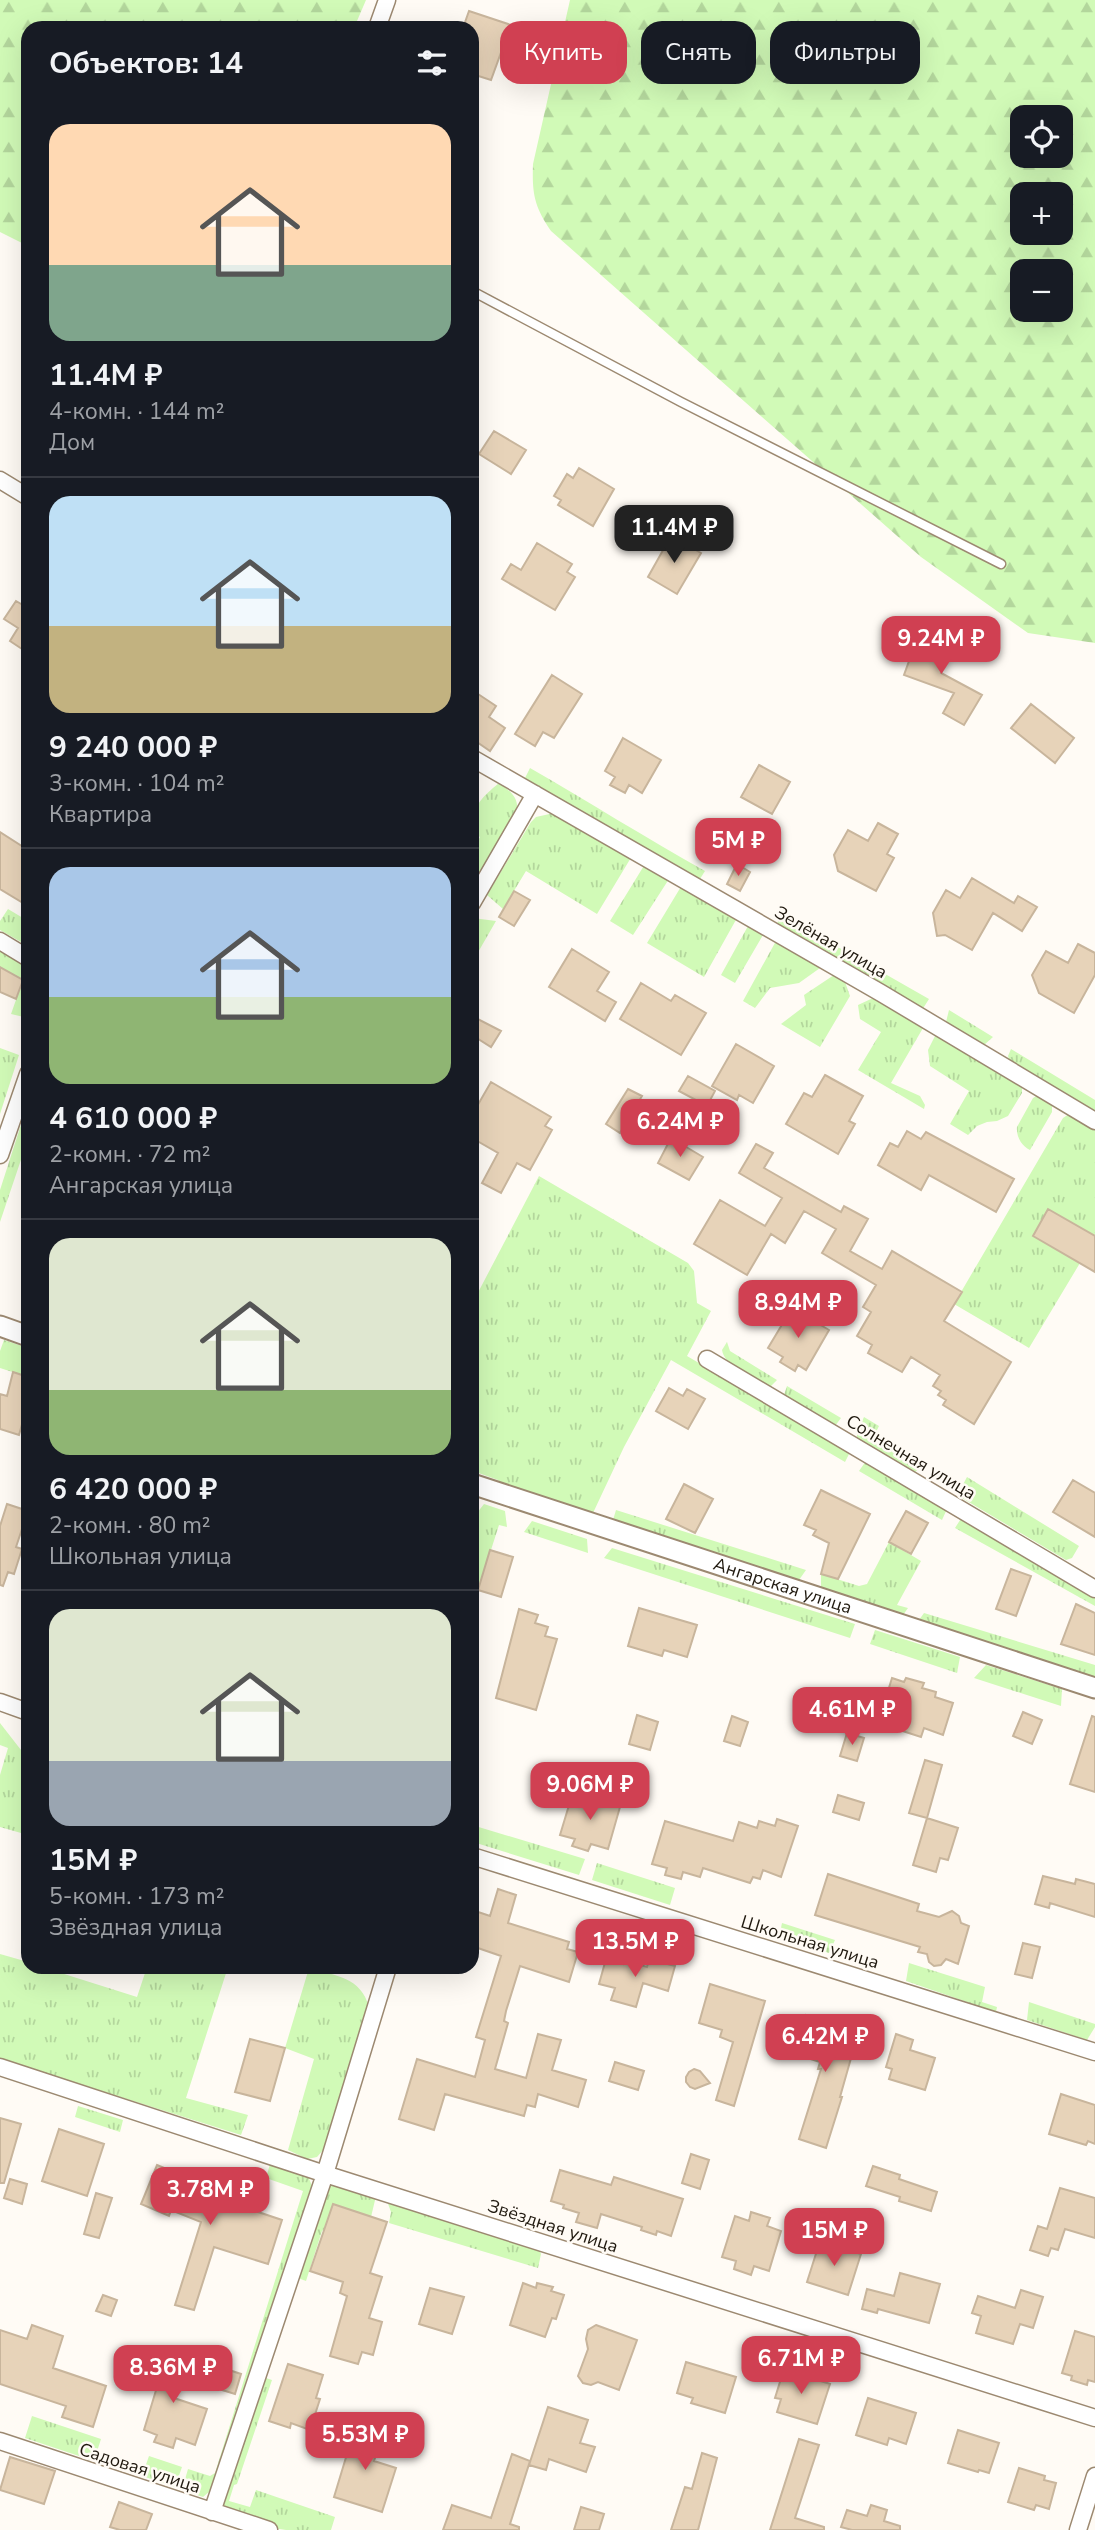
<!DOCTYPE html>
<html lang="ru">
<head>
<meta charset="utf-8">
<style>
	:root { --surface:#171b24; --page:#242831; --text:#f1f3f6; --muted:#9ea1a6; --line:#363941; --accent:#d04052 }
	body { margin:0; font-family:"Nunito Sans",sans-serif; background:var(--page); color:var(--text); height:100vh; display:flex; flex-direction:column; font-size:26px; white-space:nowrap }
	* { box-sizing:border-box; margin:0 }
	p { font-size:23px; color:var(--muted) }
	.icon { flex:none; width:38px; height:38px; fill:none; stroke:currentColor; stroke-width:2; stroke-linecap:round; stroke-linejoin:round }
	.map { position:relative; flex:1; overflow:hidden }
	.sheet { position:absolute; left:21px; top:21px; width:458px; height:1953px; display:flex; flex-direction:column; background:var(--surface); border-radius:21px; box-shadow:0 7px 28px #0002 }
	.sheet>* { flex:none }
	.hud { position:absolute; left:500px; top:21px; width:488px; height:63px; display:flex; gap:14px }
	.fabs { position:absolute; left:1010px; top:105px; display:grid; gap:14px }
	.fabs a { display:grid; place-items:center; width:63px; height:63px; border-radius:14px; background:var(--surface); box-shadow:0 7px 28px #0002; font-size:35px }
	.price { position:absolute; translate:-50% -60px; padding:0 16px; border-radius:14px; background:var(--accent); color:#fff; font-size:23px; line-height:46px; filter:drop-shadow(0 2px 4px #0008) }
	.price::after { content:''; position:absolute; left:50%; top:42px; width:21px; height:16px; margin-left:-10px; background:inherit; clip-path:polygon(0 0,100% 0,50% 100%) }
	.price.selected { background:#222; color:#fff }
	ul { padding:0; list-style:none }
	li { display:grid; align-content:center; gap:14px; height:371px; padding:0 28px }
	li+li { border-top:2px solid var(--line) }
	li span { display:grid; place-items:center; height:217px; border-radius:21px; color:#555 }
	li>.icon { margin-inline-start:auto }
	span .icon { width:126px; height:126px; fill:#fffc; stroke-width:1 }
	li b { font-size:30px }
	h2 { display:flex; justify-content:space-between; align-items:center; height:84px; padding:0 28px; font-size:30px }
	.chip { padding:0 24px; border-radius:21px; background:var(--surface); box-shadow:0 7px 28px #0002; font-size:24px; line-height:63px }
	.chip.selected { background:var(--accent); color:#fff }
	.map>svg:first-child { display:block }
	.grass { fill:url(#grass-tufts) }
	.forest { fill:url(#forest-firs); fill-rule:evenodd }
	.building { fill:#e7d3b9; stroke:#c8b59c; stroke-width:2 }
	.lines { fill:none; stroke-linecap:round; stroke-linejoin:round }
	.service-casing { stroke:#9c8971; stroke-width:11 }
	.minor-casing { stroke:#9c8971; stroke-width:19 }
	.tertiary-casing { stroke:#9c8971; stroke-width:23 }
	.service { stroke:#fff; stroke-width:8 }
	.minor { stroke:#fff; stroke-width:16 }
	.tertiary { stroke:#fff; stroke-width:19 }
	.labels { text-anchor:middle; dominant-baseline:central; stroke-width:5; stroke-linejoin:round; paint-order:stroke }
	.street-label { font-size:18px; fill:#20190f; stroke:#fffbf5 }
</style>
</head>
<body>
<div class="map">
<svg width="1095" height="2530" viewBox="0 0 1095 2530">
	<defs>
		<pattern id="grass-tufts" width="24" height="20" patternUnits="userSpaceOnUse" patternTransform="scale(1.75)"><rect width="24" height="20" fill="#d1fab7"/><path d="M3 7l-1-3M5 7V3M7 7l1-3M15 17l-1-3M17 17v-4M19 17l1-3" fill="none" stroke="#b3d69c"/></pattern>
		<pattern id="forest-firs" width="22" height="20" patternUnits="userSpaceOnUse" patternTransform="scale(1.75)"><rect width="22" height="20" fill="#d1fab7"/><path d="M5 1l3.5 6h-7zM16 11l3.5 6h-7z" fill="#b3d69c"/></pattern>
	</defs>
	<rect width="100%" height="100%" fill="#fffbf5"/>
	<path class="grass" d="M530,768C589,802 646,838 705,871L700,879L524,780Z
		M499,783C510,791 519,797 517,812L473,889V849L480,837L473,833C470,808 481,798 499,783Z
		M554,813L632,856L597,914L526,871L503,909L487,895L531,822L536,817Z
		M645,864L669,879L633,935L610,921Z
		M682,885L737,918L704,977L647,943Z
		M8,909L28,921V946L0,930V921Z
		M780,914L929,999L922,1010L777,925Z
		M473,918L496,921L473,961L472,919Z
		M748,926L763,935L735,983L721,975Z
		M776,941L820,968L799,983L770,988L755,1008L743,1001Z
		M0,947L28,967V1018L11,1014L23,980L0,967Z
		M834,975L845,982L850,996L820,1047L781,1024L806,1005L804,995Z
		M873,998L923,1028L891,1083L920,1096L925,1105L924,1109L858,1070L881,1032L860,1019L858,1005Z
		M949,1010L993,1037L984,1045L946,1022Z
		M936,1034L1022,1086V1093L1008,1116L997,1121L987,1122L977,1126L968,1135L950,1124L969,1091L930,1066L928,1050Z
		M0,1048L19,1055L0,1114Z
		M1011,1049L1095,1100V1112L1010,1062L1008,1056Z
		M1038,1095L1052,1105V1112L1030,1150C1022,1146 1016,1137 1017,1127L1033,1098Z
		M28,1103V1139L0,1222V1190Z
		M1069,1114L1095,1130V1238L1029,1348L954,1304L1063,1118Z
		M539,1176L688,1263L694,1271L697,1303L711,1311L687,1356L850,1452L845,1462L671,1360L624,1447L593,1513L501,1484L498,1480L473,1471L472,1304Z
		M4,1340L28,1348V1377L0,1368V1351Z
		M727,1342L730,1351L777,1380L770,1387C756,1379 725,1368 722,1350Z
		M787,1386L841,1418L835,1426L784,1395Z
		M864,1417L879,1426L873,1438L921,1467L915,1472L857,1438V1432Z
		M866,1461L947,1509L942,1520L859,1471Z
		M967,1477L1079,1546L1072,1558L1066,1560L962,1498L959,1492Z
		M484,1504L505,1511L507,1527L499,1525L473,1606V1518Z
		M616,1510L806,1570L799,1580L613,1520Z
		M962,1517L1095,1597V1606L955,1528Z
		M532,1521L587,1539L588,1553L524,1532Z
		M889,1542L921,1561L897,1605L908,1608L903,1615L821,1588V1574L859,1586L867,1584Z
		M612,1548L855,1624L850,1638L604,1558Z
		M924,1613L1095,1665V1677L919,1620Z
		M875,1630L960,1657L957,1673L870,1644Z
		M986,1665L1062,1689L1061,1706L974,1678Z
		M0,1723L28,1759V1835L0,1827V1775L8,1748L0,1745Z
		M472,1825L585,1859L579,1875L473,1842Z
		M597,1863L675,1888L670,1905L592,1880Z
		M782,1923L835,1940L829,1953L779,1937Z
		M0,1954L28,1962V1967H42L137,1997L147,1967H228L186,2098L248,2115L241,2135L0,2059Z
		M909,1963L985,1987L982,2002L997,2007L996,2012L906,1981Z
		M309,1968C336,1976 361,1977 369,2007L324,2149L317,2157L307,2159L288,2150L314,2059L285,2048Z
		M1029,2002L1095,2024V2027L1087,2040L1027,2020Z
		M78,2106L123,2120L120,2132L75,2117Z
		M270,2164L308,2176L312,2186L220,2477L216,2486L203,2497L182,2490L188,2469L210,2476L215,2473L303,2191L266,2178Z
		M332,2183L376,2196L371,2217L326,2228L322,2231L306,2281L298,2278L328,2186Z
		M387,2201L539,2249L541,2254L538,2268L389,2223L391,2212Z
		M263,2377L272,2380L237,2484L234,2485L229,2501L250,2507L256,2490L335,2517L331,2530C316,2530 301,2530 286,2530C270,2528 229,2516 222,2502Z
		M32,2416L101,2439L94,2461L25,2438Z
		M149,2456L182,2467L175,2487L142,2476Z"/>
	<path class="forest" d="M0,0H366L354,28H28V246L0,232Z
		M570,0H1095V643L1028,633L921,557L551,231C534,206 532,193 533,164ZM1022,117H1060V156H1022ZM1022,194H1060V233H1022ZM1022,271H1060V310H1022Z"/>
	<path class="building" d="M469,11L511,25L491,80L472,74V28H463Z
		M494,431L526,450L511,474L479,454Z
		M579,468L614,489L593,526L558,505L561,500L554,496L567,474L573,478Z
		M671,536L701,553L677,594L648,577Z
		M537,543L572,564L567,572L575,577L555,610L502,579L511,564L521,570Z
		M16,601L28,608V653L10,641L18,628L4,619Z
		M920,631L952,643L941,673L982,695L964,725L943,713L954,693L904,675Z
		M552,675L582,694L554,738L543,732L535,746L515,734Z
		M472,690L496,706L489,717L505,728L490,751L474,740L472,742Z
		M1031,704L1074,738L1055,763L1011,728Z
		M623,738L661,760L642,793L629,785L625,793L610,785L615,777L605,771Z
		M759,765L790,782L772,814L741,797Z
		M878,823L898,834L887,854L894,858L876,891L838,871L834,855L848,830L868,841Z
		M0,832L28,850V906L0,889Z
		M737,864L750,872L740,891L727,884Z
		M972,878L1014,903L1018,896L1037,907L1022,931L993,913L972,950L945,935L937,936L933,913L946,890L960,898Z
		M514,891L530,900L514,926L499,917Z
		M1078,944L1095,953V975L1074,1013L1039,993L1032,975L1046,951L1068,963Z
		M572,949L609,972L597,991L616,1002L605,1021L549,987Z
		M0,967L23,980L16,999L0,992Z
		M641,983L671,1001L675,995L706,1013L681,1055L620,1019Z
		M472,1016L501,1031L491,1047L472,1035Z
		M736,1044L774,1066L753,1103L739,1095L737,1100L712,1086Z
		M825,1075L863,1096L849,1121L855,1124L838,1154L786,1124L804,1093L812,1097Z
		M688,1076L715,1091L707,1106L679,1091Z
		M491,1082L551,1117L545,1126L552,1130L530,1170L517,1163L501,1193L482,1183L498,1153L472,1138V1115Z
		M628,1089L642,1096L620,1133L606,1124Z
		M907,1131L921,1139L926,1132L1014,1179L996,1212L929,1175L921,1190L878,1165L890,1143L898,1147Z
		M671,1138L703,1157L689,1180L658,1163Z
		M756,1144L773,1153L764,1168L841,1212L844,1206L868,1219L850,1251L882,1269L892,1251L962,1292L944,1321L1011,1362L974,1424L943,1405L946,1400L938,1395L941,1391L933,1386L940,1375L911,1357L902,1372L868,1353L872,1345L857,1336L871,1312L863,1307L876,1285L822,1253L836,1229L804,1211L785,1243L771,1234L747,1275L694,1244L720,1200L765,1226L782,1198L739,1173Z
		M1048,1209L1095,1236V1272L1033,1236Z
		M792,1308L829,1330L806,1370L798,1365L795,1371L780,1362L783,1357L768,1348Z
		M13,1372L28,1377V1403L19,1435L0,1429V1394L7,1396Z
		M669,1388L683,1396L687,1389L705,1399L688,1429L656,1411Z
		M1073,1480L1095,1493V1537L1053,1512Z
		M684,1484L713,1499L695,1533L666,1519Z
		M821,1490L870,1514L838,1579L821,1574L829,1543L813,1535L816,1530L804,1525Z
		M7,1504L28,1511L16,1547L22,1549L14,1574L8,1572L3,1586L0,1585V1526Z
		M906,1511L928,1523L911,1554L889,1542Z
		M490,1550L513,1557L501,1597L478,1590Z
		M1011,1569L1031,1576L1016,1616L996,1609Z
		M1076,1604L1095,1613V1655L1061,1644Z
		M639,1608L697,1625L687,1657L664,1650L662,1656L628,1646Z
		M519,1609L538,1615L535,1623L548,1627L545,1636L557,1639L536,1710L496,1698Z
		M892,1678L904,1682L906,1678L924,1683L922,1688L936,1692L935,1697L953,1703L943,1735L924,1728L921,1737L878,1723Z
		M1023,1712L1042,1720L1032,1744L1013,1736Z
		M637,1715L658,1722L650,1750L629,1744Z
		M732,1716L748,1722L740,1746L724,1741Z
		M1092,1716L1095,1717V1792L1070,1784Z
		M847,1733L864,1738L857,1761L840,1756Z
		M925,1760L942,1765L927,1818L909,1813Z
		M573,1792L620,1807L608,1849L591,1844L588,1851L572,1846L575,1839L560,1835Z
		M838,1795L864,1803L859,1820L833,1812Z
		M927,1818L958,1828L948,1860L940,1858L936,1872L913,1865Z
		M777,1819L798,1826L781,1877L763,1870L760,1879L753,1877L750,1883L703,1868L700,1877L683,1872L681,1879L665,1875L667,1868L652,1864L665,1821L733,1841L739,1822L757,1828L759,1821L775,1826Z
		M828,1874L919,1904L917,1911L939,1917L952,1911L959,1916L961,1923L969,1926L958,1964L946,1959L941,1965L934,1966L929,1962L927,1954L918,1952L920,1947L815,1915Z
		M1043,1876L1075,1884L1076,1879L1095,1884V1917L1050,1903L1049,1908L1035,1904Z
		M498,1889L516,1895L508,1923L569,1942L567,1949L578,1952L569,1982L520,1966L506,2011L504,2021L508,2023L495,2069L526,2078L538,2034L561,2040L552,2070L586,2080L578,2107L538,2094L535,2107L527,2105L524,2116L445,2094L434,2130L399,2119L417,2059L475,2077L485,2040L476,2037L501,1956L472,1946V1910L490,1916Z
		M1023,1943L1040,1947L1032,1978L1015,1974Z
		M606,1959L623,1964L624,1960L647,1967L649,1959L675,1966L668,1991L643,1983L636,2007L611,2000L615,1988L599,1984Z
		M710,1984L765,2001L734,2106L716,2100L733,2042L720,2037L722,2030L699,2023Z
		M806,2015L859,2030L840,2097H842L826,2148L799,2139L821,2069H818L820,2062L795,2054Z
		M896,2034L913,2040L910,2050L935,2058L925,2090L889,2079L892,2069L886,2067Z
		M250,2039L285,2048L270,2101L235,2092Z
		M615,2062L644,2071L638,2090L609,2081Z
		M694,2069L700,2071L710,2083L695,2089L690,2087L686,2082V2077L689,2072Z
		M1061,2094L1095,2105V2144L1088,2141L1086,2145L1049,2134Z
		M0,2118L21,2124L4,2183H0Z
		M59,2129L104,2144L87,2196L42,2181Z
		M691,2154L709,2160L700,2189L682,2183Z
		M157,2165L200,2183L197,2189L229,2199L228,2202L282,2220L268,2264L214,2247L194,2310L175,2305L201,2222L171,2210L169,2216L141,2204Z
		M873,2166L900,2175L899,2179L937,2192L931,2211L899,2201L900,2197L866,2186Z
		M560,2170L611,2185L614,2177L683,2199L671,2236L657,2231L656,2235L641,2230L642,2227L601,2214L597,2228L576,2222L579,2213L563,2208L564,2205L551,2201Z
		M10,2179L27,2184L22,2204L4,2198Z
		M1060,2188L1095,2198V2238L1065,2229L1058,2250L1051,2248L1048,2256L1030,2250L1038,2226L1047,2229Z
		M96,2193L112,2198L99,2238L84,2234Z
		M333,2204L387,2222L370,2273L382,2277L369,2318L382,2322L373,2355L362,2352L358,2364L330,2356L347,2296L340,2293L343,2282L310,2271Z
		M751,2212L770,2218L767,2226L781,2231L769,2271L754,2266L751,2275L734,2269L736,2261L722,2257L735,2216L749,2221Z
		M820,2241L861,2254L848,2295L807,2282Z
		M900,2273L940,2284L929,2323L878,2309L877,2313L862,2309L867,2289L894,2296Z
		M523,2283L536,2288L537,2283L553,2287L551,2291L564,2295L556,2319L552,2318L545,2337L510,2325Z
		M430,2288L464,2297L452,2334L419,2324Z
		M1021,2290L1043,2297L1033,2328L1020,2324L1013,2344L976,2333L981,2316L972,2313L978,2296L1015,2308Z
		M103,2295L117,2300L111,2316L96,2311Z
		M32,2325L63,2336L53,2368L106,2386L93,2427L62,2417L66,2406L0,2384V2330L27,2339Z
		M596,2325L637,2340L619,2390L598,2382L591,2385L583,2383L578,2376L588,2349L586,2339L588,2330Z
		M1075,2331L1095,2337V2382L1088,2380L1087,2385L1071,2380L1072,2376L1062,2373Z
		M758,2341L778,2347L773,2366L753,2360Z
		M165,2348L188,2355L174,2398L207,2409L195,2445L176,2438L173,2448L154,2442L157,2435L144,2430L157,2387L153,2386Z
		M686,2362L736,2377L725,2413L691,2403L693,2398L677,2393Z
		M288,2364L323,2375L316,2398L320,2399L310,2430L291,2423L290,2428L269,2421Z
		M226,2369L241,2374L235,2394L219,2389Z
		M784,2369L830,2384L817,2424L777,2412L781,2399L775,2398Z
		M868,2398L916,2413L906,2444L889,2438L887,2445L856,2435Z
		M548,2407L588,2420L580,2443L595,2447L586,2472L549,2459L546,2470L529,2465Z
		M365,2425L376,2428L381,2440L374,2461L396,2468L382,2512L334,2497L354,2431Z
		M958,2430L999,2443L989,2473L979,2470L978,2472L948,2463Z
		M799,2439L819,2445L795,2518L824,2527V2530H770Z
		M702,2453L717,2458L698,2530H671L685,2487L692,2489Z
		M512,2454L530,2461L510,2524L519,2527V2530H443L452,2505L491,2518Z
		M10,2457L55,2471L44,2504L0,2490Z
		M1019,2468L1045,2476L1044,2480L1056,2483L1049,2509L1036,2505L1034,2510L1008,2502Z
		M119,2502L152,2514L146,2530H120L110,2527Z
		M871,2505L887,2510L884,2521L900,2526V2530H852L841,2527L847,2510L867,2516Z
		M581,2507L604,2514L599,2530H574Z"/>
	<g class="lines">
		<g class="service-casing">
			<path id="service" d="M472,291L681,402L1001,564"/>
		</g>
		<g class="minor-casing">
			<path id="minor" d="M377,28L387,0
				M0,480L28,497
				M472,758L881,993L1095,1121
				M472,903L535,794
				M0,941L28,958
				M0,1155L28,1074
				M707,1359L1095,1589
				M0,1702L28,1712
				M472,1856L1095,2052
				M0,2067L325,2174L1095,2418
				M0,2441L269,2530
				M212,2512L325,2174L388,1967
				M1078,2530L1095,2476"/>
		</g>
		<g class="tertiary-casing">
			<g id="tertiary">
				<path d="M0,1326L28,1336"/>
				<path id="s1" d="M472,1484L1095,1688"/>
			</g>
		</g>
		<use href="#service" class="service"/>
		<use href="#minor" class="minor"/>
		<use href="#tertiary" class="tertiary"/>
	</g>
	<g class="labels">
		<g class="street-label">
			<text transform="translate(831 942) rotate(30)">Зелёная улица</text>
			<text transform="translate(911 1457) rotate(31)">Солнечная улица</text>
			<text stroke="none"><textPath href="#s1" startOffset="327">Ангарская улица</textPath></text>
			<text transform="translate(810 1942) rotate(17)">Школьная улица</text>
			<text transform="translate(553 2226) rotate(18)">Звёздная улица</text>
			<text transform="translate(140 2468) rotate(18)">Садовая улица</text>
		</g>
	</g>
</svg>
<div class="fabs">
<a><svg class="icon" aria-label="locate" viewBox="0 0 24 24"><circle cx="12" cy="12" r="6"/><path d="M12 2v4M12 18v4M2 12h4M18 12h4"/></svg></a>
<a>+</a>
<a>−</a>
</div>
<b class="price selected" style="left:674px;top:565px">11.4M ₽</b>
<b class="price" style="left:941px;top:676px">9.24M ₽</b>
<b class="price" style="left:738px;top:878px">5M ₽</b>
<b class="price" style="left:680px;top:1159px">6.24M ₽</b>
<b class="price" style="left:798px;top:1340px">8.94M ₽</b>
<b class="price" style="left:852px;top:1747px">4.61M ₽</b>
<b class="price" style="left:590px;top:1822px">9.06M ₽</b>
<b class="price" style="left:635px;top:1979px">13.5M ₽</b>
<b class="price" style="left:825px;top:2074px">6.42M ₽</b>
<b class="price" style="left:210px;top:2227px">3.78M ₽</b>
<b class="price" style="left:834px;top:2268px">15M ₽</b>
<b class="price" style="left:801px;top:2396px">6.71M ₽</b>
<b class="price" style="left:173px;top:2405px">8.36M ₽</b>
<b class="price" style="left:365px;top:2472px">5.53M ₽</b>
<div class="hud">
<a class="chip selected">Купить</a>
<a class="chip">Снять</a>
<a class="chip">Фильтры</a>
</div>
<section class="sheet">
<h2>Объектов: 14<svg class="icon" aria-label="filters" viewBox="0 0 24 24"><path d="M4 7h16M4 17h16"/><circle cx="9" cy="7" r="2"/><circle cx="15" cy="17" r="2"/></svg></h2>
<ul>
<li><span style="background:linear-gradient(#ffd9b3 65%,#7fa58c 0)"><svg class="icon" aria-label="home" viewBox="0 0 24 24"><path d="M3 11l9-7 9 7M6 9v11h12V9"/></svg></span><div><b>11.4M ₽</b><p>4-комн. · 144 m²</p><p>Дом</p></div></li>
<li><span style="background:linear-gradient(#bfe0f5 60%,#c2b280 0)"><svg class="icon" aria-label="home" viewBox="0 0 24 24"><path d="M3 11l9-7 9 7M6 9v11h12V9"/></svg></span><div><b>9 240 000 ₽</b><p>3-комн. · 104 m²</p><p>Квартира</p></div></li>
<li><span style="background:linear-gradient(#a9c7e8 60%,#8fb573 0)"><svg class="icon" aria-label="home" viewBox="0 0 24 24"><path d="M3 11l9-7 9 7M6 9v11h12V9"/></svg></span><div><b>4 610 000 ₽</b><p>2-комн. · 72 m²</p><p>Ангарская улица</p></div></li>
<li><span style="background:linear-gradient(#dfe7d0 70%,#8fb573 0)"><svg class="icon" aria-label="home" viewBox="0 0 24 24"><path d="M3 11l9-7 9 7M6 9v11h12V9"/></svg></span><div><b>6 420 000 ₽</b><p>2-комн. · 80 m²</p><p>Школьная улица</p></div></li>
<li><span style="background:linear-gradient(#dfe7d0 70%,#9aa5b1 0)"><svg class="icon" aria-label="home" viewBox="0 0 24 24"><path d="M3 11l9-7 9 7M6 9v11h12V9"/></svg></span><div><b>15M ₽</b><p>5-комн. · 173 m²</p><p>Звёздная улица</p></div></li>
</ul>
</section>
</div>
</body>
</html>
